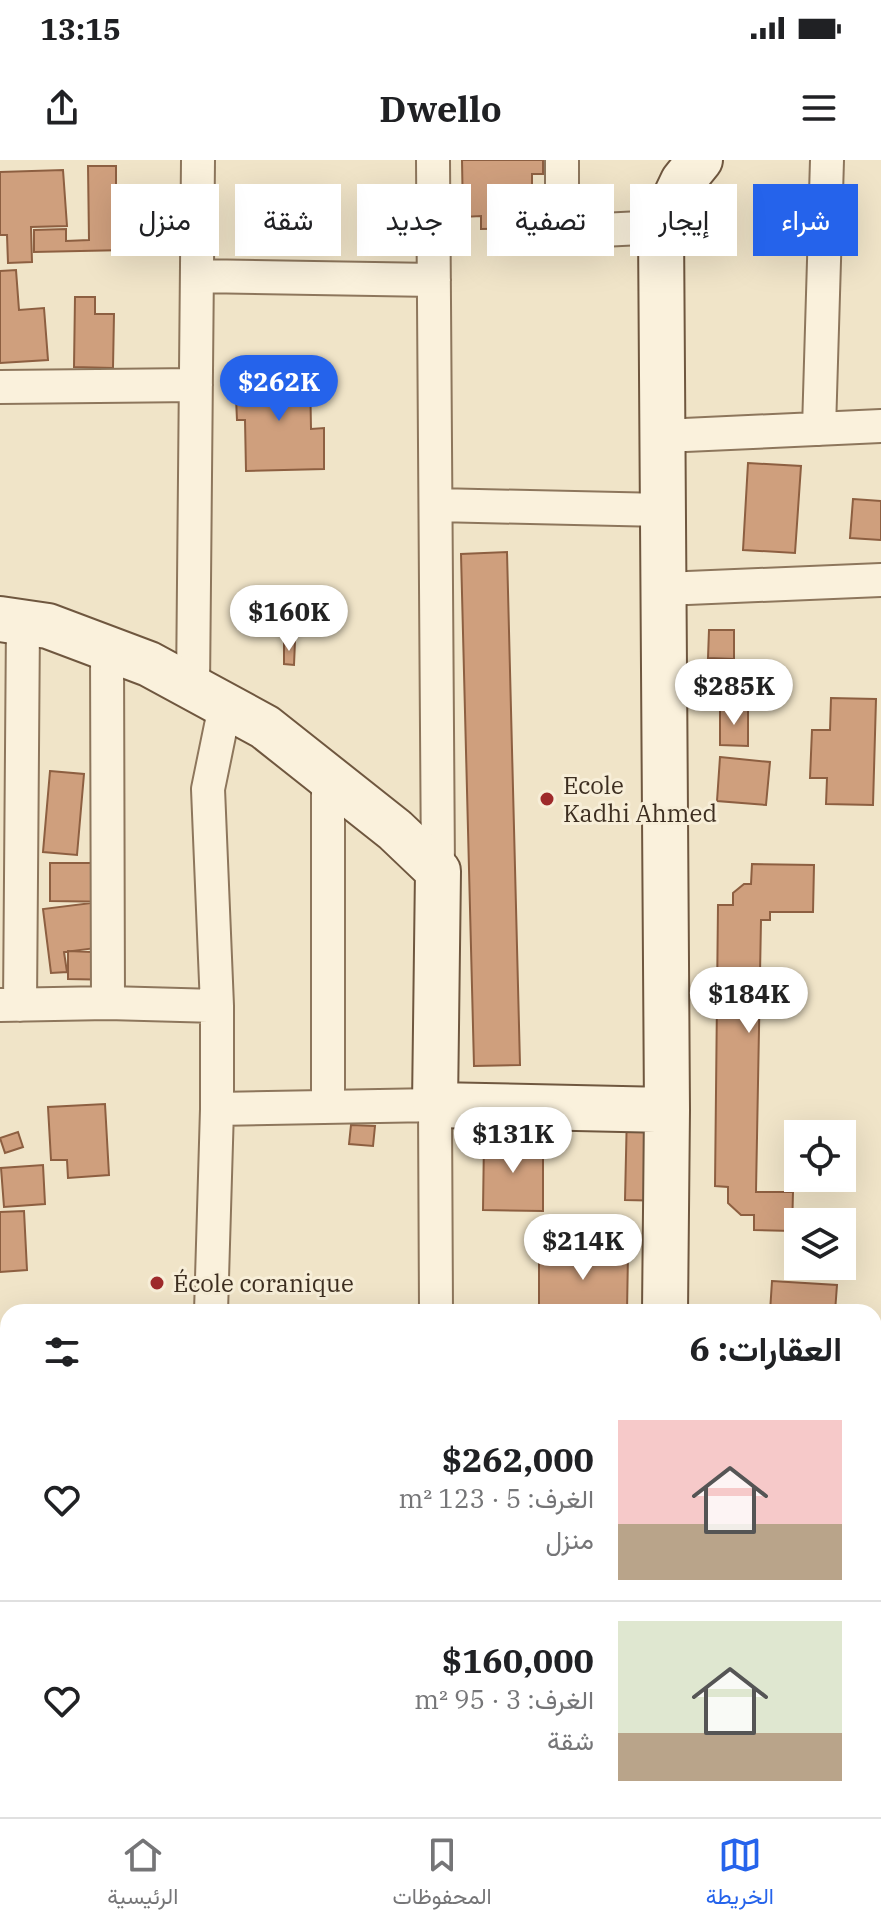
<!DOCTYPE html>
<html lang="ar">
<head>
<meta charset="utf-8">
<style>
	:root { --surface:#fff; --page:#f6f6f6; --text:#202124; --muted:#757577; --line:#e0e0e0; --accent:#2563eb }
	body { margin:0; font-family:"IBM Plex Serif",Vazirmatn,serif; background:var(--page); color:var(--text); direction:rtl; height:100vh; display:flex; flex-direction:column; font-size:30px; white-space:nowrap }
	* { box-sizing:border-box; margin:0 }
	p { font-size:26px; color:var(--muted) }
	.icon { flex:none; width:44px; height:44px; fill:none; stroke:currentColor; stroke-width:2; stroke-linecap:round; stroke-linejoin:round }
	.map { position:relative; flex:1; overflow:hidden; direction:ltr }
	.sheet { position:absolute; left:0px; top:1144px; width:882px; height:514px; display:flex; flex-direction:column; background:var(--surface); border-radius:24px 24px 0 0; box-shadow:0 8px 32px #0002; direction:rtl }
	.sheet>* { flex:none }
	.banner { position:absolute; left:24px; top:24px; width:834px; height:72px; direction:rtl; display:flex; gap:16px }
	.buttons { position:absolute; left:784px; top:960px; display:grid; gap:16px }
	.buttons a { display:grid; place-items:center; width:72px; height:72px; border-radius:0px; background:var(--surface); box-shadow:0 8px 32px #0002; font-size:40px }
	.price { position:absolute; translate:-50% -68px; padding:0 18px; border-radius:28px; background:#fff; color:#222; font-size:26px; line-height:52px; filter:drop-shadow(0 2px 4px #0008) }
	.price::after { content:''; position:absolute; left:50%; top:48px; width:24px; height:18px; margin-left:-12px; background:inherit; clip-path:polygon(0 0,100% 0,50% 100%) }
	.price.active { background:var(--accent); color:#fff }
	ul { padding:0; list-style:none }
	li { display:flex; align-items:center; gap:24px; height:200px; padding:0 40px }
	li+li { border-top:2px solid var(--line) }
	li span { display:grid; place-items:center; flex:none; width:224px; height:160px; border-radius:0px; color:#555 }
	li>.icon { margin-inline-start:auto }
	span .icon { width:96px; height:96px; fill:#fffc; stroke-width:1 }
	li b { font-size:34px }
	h2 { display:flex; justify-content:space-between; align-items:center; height:96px; padding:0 40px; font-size:34px }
	.tag { padding:0 28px; border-radius:0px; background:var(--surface); box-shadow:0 8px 32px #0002; font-size:28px; line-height:72px }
	.tag.active { background:var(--accent); color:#fff }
	.status { display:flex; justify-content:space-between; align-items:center; height:56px; padding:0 40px; background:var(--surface); direction:ltr }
	.status svg { height:22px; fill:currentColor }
	header { display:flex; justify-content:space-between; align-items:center; height:104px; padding:0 40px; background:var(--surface); font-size:36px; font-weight:800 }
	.menu { display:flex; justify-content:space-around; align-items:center; height:112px; border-top:2px solid var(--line); background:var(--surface); font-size:22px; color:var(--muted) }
	.menu a { display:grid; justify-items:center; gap:4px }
	.menu .active { color:var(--accent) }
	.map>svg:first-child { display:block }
	.building { fill:#cf9f7d; stroke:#8d5f41; stroke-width:2 }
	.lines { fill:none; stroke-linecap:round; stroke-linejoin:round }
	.minor-casing { stroke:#8d765c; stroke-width:36 }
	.secondary-casing { stroke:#6f573f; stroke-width:48 }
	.minor { stroke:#faf1dc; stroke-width:32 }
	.secondary { stroke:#faf1dc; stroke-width:44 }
	.poi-dot { fill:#9e2a2b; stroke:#f7eed8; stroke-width:3 }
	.labels { text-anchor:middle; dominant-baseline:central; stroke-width:6; stroke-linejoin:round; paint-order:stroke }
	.poi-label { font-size:24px; fill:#3d2e20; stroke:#f7eed8; text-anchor:start }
</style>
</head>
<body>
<div class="status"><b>13:15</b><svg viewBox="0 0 49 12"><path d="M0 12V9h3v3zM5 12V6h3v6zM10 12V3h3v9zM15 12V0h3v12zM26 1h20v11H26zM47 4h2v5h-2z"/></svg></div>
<header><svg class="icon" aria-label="menu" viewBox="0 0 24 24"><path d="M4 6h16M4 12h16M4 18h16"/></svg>Dwello<svg class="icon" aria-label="share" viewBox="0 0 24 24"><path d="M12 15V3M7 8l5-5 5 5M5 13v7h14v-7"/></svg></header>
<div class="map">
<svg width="881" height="1657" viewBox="0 0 881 1657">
	<rect width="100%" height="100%" fill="#f0e4c8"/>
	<path class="building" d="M462,0H543V14H532V33H541V53H530L531,68L481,69V56L463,57Z
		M88,6H116V58H127V90L34,92V70L66,69V81L89,80Z
		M63,10L67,66L31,67L32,102L8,103L7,75H0V12Z
		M16,110L19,150L44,148L48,200L0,203V111Z
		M75,137H95V154H114L113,208L74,207Z
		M310,213L311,269L324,268V309L246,311L245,260H237L235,215Z
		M748,303L801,306L795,393L743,390Z
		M853,339L881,341V380L850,378Z
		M507,392L520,905L474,906L461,394Z
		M709,470H734V499L708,498Z
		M284,481H295L294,505L284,504Z
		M831,538L876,539L873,645L826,644L827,618H810L812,570H830Z
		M720,549H748V586L720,585Z
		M720,597L770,602L766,645L717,641Z
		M50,611L84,614L77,695L43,692Z
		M50,703H120V742L50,741Z
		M752,704L814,705L813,752H770V760H761L756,1032H793L792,1071L754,1070V1055H741L728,1043V1027L715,1026L718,745H733V733L744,724H751Z
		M115,740L120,785L64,792L67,812L51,813L43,749Z
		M68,791L117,793V820L68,819Z
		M105,944L109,1015L68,1018L67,1000H51L48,947Z
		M627,951L671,952L669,1041L625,1040Z
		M351,965L375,966L373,986L349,984Z
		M18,972L23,987L5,993L0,978Z
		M484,979L543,980V1051L483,1050Z
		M43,1005L45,1044L4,1047L1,1008Z
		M24,1051L27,1110L0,1112V1052Z
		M539,1093H628L627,1152H539Z
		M772,1121L837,1125L835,1152H770Z
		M879,1366H881V1448H878Z
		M112,1650H174V1657H112Z
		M768,1650H873V1657H881H740L768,1656Z"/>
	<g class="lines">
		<g class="minor-casing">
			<path id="minor" d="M433,0L438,711
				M562,0V72L661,67
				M197,116L434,120
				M0,227L196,225
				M819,269L827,0
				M663,276L881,266
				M436,345L663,350
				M664,429L881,420
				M107,488L108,843
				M193,528L198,0
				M328,617V947
				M0,845L108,843L217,846
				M20,845L23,463
				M217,949L435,945L436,1152
				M211,1152L217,949V846L208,629L225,546
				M874,1286L881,1285
				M438,1650V1657
				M198,1657V1650"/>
		</g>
		<g class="secondary-casing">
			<path id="secondary" d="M0,459L48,466L149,504L265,567L395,670L438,711L435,945L667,950
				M665,1152L667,950L661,67L683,21L700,0
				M662,1650V1657"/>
		</g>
		<use href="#minor" class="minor"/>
		<use href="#secondary" class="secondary"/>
	</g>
	<g class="poi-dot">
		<circle cx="547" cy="639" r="8"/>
		<circle cx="157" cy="1123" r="8"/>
	</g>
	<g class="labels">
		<g class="poi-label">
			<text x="563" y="625">Ecole<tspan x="563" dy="28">Kadhi Ahmed</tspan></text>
			<text x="173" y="1123">École coranique</text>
		</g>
	</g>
</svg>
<div class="buttons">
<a><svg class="icon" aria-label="locate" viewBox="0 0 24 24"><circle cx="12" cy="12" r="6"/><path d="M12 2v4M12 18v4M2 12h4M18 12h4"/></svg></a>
<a><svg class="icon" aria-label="layers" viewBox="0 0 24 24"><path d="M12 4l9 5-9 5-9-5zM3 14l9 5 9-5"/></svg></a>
</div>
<b class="price active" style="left:279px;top:263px">$262K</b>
<b class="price" style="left:289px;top:493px">$160K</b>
<b class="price" style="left:734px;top:567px">$285K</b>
<b class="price" style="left:749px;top:875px">$184K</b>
<b class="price" style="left:513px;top:1015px">$131K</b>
<b class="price" style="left:583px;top:1122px">$214K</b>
<div class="banner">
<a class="tag active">شراء</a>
<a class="tag">إيجار</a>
<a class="tag">تصفية</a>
<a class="tag">جديد</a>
<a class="tag">شقة</a>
<a class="tag">منزل</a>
</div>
<section class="sheet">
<h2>العقارات: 6<svg class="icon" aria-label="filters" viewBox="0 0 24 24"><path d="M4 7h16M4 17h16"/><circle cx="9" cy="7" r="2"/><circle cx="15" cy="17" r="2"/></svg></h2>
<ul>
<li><span style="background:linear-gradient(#f6c9c9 65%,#b9a48a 0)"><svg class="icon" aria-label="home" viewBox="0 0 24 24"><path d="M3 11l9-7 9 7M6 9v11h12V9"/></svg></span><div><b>$262,000</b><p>الغرف: 5 · 123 m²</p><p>منزل</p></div><svg class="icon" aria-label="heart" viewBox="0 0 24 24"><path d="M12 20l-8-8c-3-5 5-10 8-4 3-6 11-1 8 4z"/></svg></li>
<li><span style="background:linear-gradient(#dfe7d0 70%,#b9a48a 0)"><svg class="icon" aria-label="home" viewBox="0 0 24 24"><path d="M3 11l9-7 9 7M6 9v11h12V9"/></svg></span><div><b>$160,000</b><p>الغرف: 3 · 95 m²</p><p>شقة</p></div><svg class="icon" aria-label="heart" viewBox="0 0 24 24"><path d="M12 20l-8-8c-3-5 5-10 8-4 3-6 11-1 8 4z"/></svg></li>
</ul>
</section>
</div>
<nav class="menu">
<a class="active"><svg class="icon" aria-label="map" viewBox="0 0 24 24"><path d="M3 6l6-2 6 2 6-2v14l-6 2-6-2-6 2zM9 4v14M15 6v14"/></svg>الخريطة</a>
<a><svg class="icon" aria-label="saved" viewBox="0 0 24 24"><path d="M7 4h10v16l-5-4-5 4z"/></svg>المحفوظات</a>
<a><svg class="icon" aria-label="home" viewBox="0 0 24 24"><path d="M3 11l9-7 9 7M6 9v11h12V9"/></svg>الرئيسية</a>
</nav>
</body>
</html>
